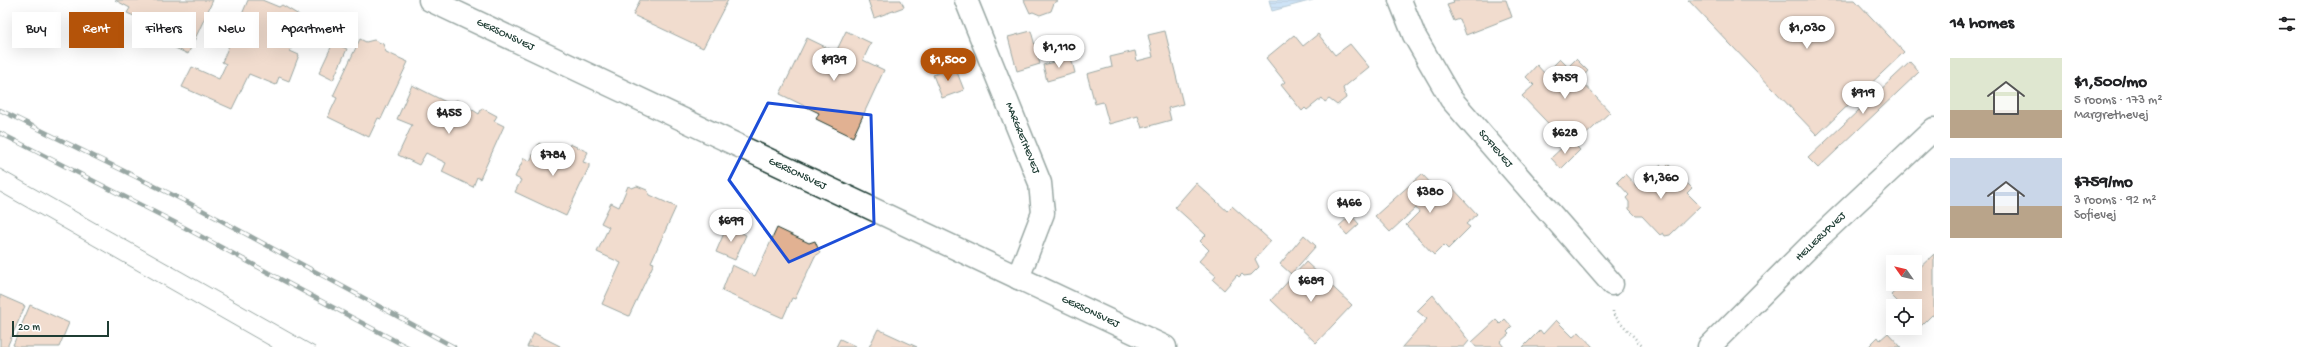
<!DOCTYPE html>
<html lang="en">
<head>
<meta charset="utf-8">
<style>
	:root { --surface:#fff; --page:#f6f6f6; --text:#202124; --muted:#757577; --accent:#b45309 }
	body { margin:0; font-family:"Gochi Hand",sans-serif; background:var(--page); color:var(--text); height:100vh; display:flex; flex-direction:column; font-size:15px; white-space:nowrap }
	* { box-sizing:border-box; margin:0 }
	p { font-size:13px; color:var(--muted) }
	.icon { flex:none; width:22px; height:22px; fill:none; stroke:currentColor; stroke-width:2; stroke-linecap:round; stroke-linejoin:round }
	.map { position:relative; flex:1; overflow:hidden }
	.side { display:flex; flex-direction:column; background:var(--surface); width:380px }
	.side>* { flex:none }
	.guide { position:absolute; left:12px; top:12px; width:380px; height:36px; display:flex; gap:8px }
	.needle { width:26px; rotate:304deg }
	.controls { position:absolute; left:1886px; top:255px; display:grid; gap:8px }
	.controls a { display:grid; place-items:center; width:36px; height:36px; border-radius:0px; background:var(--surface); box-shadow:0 4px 16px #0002; font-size:20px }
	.scale { position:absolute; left:12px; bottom:10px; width:97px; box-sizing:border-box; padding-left:4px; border:2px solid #1f3d34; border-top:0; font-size:11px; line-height:14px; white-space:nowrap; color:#1f3d34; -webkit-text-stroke:3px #fff; paint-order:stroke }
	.price { position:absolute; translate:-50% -34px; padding:0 9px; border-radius:14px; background:#fff; color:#222; font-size:13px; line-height:26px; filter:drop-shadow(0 1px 2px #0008) }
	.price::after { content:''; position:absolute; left:50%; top:24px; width:12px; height:9px; margin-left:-6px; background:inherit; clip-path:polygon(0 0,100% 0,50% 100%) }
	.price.current { background:var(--accent); color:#fff }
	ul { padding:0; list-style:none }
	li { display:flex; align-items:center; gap:12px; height:100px; padding:0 16px }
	li span { display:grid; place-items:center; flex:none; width:112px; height:80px; border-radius:0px; color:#555 }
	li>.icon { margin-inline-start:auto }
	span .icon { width:48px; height:48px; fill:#fffc; stroke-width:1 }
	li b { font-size:17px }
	h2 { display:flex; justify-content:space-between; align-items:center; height:48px; padding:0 16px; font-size:17px }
	.chip { padding:0 14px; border-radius:0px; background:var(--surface); box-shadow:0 4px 16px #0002; font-size:14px; line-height:36px }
	.chip.current { background:var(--accent); color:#fff }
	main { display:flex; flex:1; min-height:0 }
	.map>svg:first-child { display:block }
	.water { fill:url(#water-rules); stroke:#638ca2 }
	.building { fill:#e1b192; stroke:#1f3d34 }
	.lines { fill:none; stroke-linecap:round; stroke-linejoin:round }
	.minor-casing { stroke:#1f3d34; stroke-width:25 }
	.tertiary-casing { stroke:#1f3d34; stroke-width:25 }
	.path { stroke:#1f3d34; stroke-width:2.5; stroke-dasharray:1 3; stroke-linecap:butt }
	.minor { stroke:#fff; stroke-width:22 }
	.tertiary { stroke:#fff; stroke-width:22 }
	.tram { stroke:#1f3d34; stroke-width:1 }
	.rail-casing { stroke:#1f3d34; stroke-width:4.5 }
	.rail { stroke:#fff; stroke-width:3; stroke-dasharray:9; stroke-linecap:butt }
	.marked { fill:none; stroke:#1d4ed8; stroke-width:3; stroke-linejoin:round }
	.labels { text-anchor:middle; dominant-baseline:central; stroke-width:3.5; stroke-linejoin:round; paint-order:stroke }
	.street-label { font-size:11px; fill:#1f3d34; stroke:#fff }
</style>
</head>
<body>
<main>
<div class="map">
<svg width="1934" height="347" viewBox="0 0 1934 347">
	<defs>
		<pattern id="water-rules" width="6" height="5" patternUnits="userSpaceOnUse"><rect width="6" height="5" fill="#91c0eb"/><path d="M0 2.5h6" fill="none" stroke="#769dbf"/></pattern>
	</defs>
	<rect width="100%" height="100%" fill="#fff"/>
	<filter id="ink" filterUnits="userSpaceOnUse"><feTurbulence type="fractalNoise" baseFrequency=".025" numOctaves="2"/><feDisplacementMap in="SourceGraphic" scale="8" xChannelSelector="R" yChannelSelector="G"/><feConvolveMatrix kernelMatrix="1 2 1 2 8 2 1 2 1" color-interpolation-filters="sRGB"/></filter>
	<g filter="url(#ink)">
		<path class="water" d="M1269,0H1313L1272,11Z"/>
		<path class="building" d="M115,0H213L188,54L152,37L157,26L127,13L130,8Z
			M248,0H262L279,7L282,5L304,18L290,51L299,55L289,81L279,77L276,85L249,74L232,109L182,87L192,67L219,79L226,64L222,62Z
			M640,0H728L703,48L633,15Z
			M868,0H901L904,7L874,18Z
			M1024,0H1057L1058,1L1054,3L1051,11L1040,15L1033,12L1030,13Z
			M1453,0H1506L1512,17L1466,35L1460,19L1454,21L1447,5L1454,3Z
			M1688,0H1855L1904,52L1817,135Z
			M846,31L871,43L863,60L884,70L853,137L816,119L819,113L780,94L807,38L836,52Z
			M1031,31L1040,64L1017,71L1008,37Z
			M1165,31L1183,104L1168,108L1171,120L1142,128L1138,116L1109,124L1103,102L1095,104L1087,74L1112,67L1110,57L1135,51L1137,61L1153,57L1148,35Z
			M1318,34L1335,55L1350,44L1369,67L1343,88L1346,98L1337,105L1329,99L1325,102L1322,98L1307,110L1305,108L1302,111L1281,85L1285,82L1266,58L1294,35L1303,46Z
			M360,39L366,42L374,40L383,44L386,52L408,62L381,119L378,118L369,137L328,117L337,98L333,96Z
			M333,43L347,49L333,80L319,73Z
			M1071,57L1075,73L1047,81L1043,65Z
			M1560,59L1568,67L1576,59L1588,71L1580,80L1610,112L1578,142L1571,135L1565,141L1522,96L1534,85L1526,77L1537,65L1545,74Z
			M1910,62L1919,72L1818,168L1808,158Z
			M955,67L964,90L942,98L933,75Z
			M412,85L446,102L451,103L457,100L479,114L482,108L497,116L494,121L504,126L480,179L477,177L473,187L442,172L446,163L426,153L419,165L398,155L412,125L397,119Z
			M539,143L558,153L560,151L566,153L570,144L588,152L583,162L589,164V167L566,216L515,192L521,180L515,177L524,158L530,161Z
			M1567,143H1573L1580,150L1561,169L1551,158Z
			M1668,164L1692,188L1687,193L1700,206L1670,235L1665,236L1663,233L1660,235L1642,216H1636L1629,209V202L1626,198L1629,195L1617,182L1625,174L1637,187L1661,165L1664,168Z
			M1422,174L1437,190L1433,193L1437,196L1449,184L1477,214L1466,224L1470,227L1448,249L1444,245L1434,255L1406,225L1419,212L1416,208L1390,232L1375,216Z
			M1196,183L1227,211L1232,206L1271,241L1255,259L1259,267L1251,275L1244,276L1242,274L1239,277L1237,275L1224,290L1213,280L1216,276L1199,261L1209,250L1200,241L1206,235L1175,207Z
			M628,186L632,188L637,186L647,190L650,195L676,207L651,262L654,263L629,316L602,304L621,263L597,252L609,227L601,223L611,203L619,207Z
			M1351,215L1359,224L1347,235L1339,226Z
			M727,226L746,235L735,260L716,252Z
			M777,228L809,243L815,241L820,253L815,256L795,299L792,298L783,318L722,291L732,265L755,276Z
			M1304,235L1316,246L1291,274L1280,264Z
			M1934,254V316L1932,315L1921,326L1915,319V306H1902L1891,295L1903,284H1915V272Z
			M1306,262L1352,305L1316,343L1271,300Z
			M0,295L25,306L7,347H0Z
			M1433,295L1469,341L1464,347H1402L1427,319L1417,311Z
			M30,305L69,323L59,347H17L13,345Z
			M1505,319L1512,327L1507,332L1509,334L1500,342L1504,347H1476L1472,342L1496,320L1500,324Z
			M1556,320L1573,337L1579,332L1593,347H1523L1540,330L1543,334Z
			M878,329L917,347H869Z
			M534,333L560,346V347H527Z
			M1888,333L1901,347H1868L1878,337L1880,340Z
			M840,339L855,346V347H836Z"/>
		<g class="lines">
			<g class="minor-casing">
				<path id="minor" d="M966,0L1040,183L1043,213L1018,278
					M1400,0L1414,35L1451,99L1612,284"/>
			</g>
			<g class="tertiary-casing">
				<path id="tertiary" d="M430,0L1165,347
					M1709,347L1818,238L1934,129"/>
			</g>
			<path class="path" d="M1613,311V314L1643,347"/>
			<use href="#minor" class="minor"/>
			<use href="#tertiary" class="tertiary"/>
			<path class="tram" d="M0,169L315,347
				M0,192L272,347"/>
			<g class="rail-casing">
				<path id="rail" d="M0,110L189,203L454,347
					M0,133L176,223L407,347"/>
			</g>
			<use href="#rail" class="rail"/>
		</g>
	</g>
	<path d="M0 0H1934V347H0ZM768,103L871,115L874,224L789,262L729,180Z" fill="#fff" fill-opacity=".55" fill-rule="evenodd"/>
	<path class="marked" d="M768,103L871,115L874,224L789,262L729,180Z"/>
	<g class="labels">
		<g class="street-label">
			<text transform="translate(505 35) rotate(25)">GERSONSVEJ</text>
			<text transform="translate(1022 138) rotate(68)">MARGRETHEVEJ</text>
			<text transform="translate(1495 149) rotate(49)">SOFIEVEJ</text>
			<text transform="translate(797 174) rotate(25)">GERSONSVEJ</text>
			<text transform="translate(1821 237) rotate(-44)">HELLERUPVEJ</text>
			<text transform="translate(1090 312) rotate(25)">GERSONSVEJ</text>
		</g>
	</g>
</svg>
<div class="controls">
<a><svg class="needle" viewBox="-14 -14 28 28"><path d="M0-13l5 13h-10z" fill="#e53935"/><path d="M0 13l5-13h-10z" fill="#757577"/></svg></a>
<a><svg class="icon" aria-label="locate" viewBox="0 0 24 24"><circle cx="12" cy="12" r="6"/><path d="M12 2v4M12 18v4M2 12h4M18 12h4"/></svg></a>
</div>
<div class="scale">20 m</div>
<b class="price" style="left:1807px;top:50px">$1,030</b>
<b class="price" style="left:1059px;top:69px">$1,110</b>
<b class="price" style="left:834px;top:82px">$939</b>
<b class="price current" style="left:948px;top:82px">$1,500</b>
<b class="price" style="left:1565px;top:100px">$759</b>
<b class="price" style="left:1863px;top:115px">$919</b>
<b class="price" style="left:449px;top:135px">$455</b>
<b class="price" style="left:1565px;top:155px">$628</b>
<b class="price" style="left:553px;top:177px">$784</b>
<b class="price" style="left:1661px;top:200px">$1,360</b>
<b class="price" style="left:1430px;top:214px">$380</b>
<b class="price" style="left:1349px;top:225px">$466</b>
<b class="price" style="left:731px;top:243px">$699</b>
<b class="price" style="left:1311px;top:303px">$689</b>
<div class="guide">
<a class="chip">Buy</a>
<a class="chip current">Rent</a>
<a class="chip">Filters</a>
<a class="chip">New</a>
<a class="chip">Apartment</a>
</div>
</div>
<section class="side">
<h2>14 homes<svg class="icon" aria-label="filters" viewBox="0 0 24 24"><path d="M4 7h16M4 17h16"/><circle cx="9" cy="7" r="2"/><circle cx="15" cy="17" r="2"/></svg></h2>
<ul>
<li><span style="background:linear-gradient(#dfe7d0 65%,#b9a48a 0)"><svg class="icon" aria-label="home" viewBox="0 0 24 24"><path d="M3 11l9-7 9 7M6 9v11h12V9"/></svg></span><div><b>$1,500/mo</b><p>5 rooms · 173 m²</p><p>Margrethevej</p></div></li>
<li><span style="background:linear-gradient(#c9d6e8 60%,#b9a48a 0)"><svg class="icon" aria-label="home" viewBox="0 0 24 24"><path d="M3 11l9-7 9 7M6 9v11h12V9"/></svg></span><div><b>$759/mo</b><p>3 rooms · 92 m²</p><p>Sofievej</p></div></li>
</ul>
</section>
</main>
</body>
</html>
